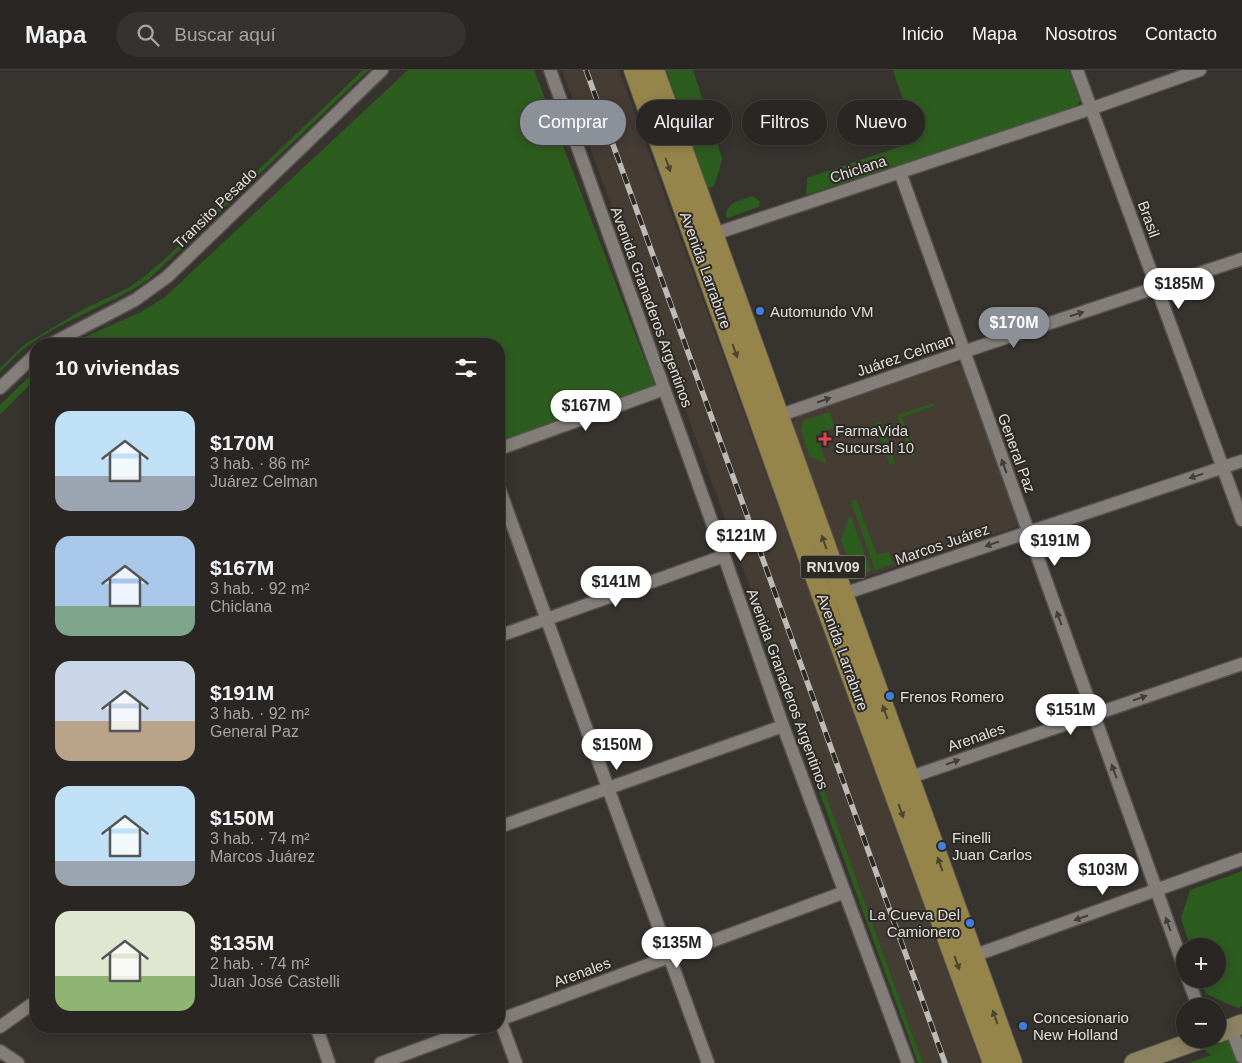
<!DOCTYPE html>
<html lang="es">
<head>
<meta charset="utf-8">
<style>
	:root { --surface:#292623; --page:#353230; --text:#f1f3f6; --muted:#a5a5a6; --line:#454341; --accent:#8c9099 }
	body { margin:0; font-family:Helvetica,sans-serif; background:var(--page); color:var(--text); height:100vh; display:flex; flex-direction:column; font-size:19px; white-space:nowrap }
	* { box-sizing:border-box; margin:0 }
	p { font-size:16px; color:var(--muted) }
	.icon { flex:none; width:28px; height:28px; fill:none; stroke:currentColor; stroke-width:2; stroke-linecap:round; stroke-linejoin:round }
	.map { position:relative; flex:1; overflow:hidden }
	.side { position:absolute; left:30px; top:268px; width:475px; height:695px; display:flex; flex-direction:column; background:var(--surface); border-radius:20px; box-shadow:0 2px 12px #0003,0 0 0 1px var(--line) }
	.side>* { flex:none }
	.hud { position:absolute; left:520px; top:30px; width:475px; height:45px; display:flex; gap:10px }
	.buttons { position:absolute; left:1176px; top:868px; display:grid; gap:10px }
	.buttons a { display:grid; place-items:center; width:50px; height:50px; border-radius:50%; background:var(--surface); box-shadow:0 2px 12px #0003,0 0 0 1px var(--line); font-size:25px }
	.price { position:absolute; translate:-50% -42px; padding:0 11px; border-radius:18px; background:#fff; color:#222; font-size:16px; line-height:32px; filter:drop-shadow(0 1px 2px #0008) }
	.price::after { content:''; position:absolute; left:50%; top:30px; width:15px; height:11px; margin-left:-8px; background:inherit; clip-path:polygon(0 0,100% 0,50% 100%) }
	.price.selected { background:var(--accent); color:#fff }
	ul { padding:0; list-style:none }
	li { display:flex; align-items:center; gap:15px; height:125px; padding:0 25px }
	li span { display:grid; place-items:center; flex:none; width:140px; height:100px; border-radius:15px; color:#555 }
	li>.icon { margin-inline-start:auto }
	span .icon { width:60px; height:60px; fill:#fffc; stroke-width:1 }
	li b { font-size:21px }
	h2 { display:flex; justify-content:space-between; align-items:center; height:60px; padding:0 25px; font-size:21px }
	.chip { padding:0 18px; border-radius:22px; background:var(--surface); box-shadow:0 2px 12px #0003,0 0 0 1px var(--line); font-size:18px; line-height:45px }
	.chip.selected { background:var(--accent); color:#fff }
	header { display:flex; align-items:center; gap:30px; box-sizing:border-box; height:70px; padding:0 25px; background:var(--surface); border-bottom:1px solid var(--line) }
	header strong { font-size:24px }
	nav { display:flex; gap:28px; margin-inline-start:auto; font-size:18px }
	.search { width:350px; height:45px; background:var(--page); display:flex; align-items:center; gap:12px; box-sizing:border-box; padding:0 18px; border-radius:28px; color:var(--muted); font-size:19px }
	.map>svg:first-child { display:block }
	.built { fill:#453c34 }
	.green { fill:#2d5c1f }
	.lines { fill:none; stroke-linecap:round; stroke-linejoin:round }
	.minor-casing { stroke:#55524e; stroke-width:15 }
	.secondary-casing { stroke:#55524e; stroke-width:21 }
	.primary-casing { stroke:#55524e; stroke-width:22 }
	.minor { stroke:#837e7a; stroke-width:12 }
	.secondary { stroke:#8c8262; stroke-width:19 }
	.primary { stroke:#96854b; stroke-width:20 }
	.rail-casing { stroke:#bdbab7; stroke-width:5.5 }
	.rail { stroke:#2d2925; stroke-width:4; stroke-dasharray:11; stroke-linecap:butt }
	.oneway { fill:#4c4530 }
	.oneway2 { fill:#423e3a }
	.shop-dot { fill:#3f7fe0; stroke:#2d2925; stroke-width:2 }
	.health-dot { fill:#e0444e; stroke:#2d2925; stroke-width:2 }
	.labels { text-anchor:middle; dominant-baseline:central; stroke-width:4; stroke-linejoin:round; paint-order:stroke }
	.shield { fill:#2d2925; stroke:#aaa8a4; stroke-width:1 }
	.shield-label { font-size:14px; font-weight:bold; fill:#e0dedb }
	.street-label { font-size:15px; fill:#e0dedb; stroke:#2d2925 }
	.poi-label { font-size:15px; fill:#e0dedb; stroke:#2d2925; text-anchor:start }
</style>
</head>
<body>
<header>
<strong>Mapa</strong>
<div class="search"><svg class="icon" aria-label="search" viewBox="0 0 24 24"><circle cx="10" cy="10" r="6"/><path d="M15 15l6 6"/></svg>Buscar aquí</div>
<nav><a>Inicio</a><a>Mapa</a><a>Nosotros</a><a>Contacto</a></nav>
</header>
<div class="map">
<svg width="1242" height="993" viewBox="0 0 1242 993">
	<rect width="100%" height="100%" fill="#37332f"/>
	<path class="built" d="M562,0H619L981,993H923Z
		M952,294L960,295L962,298L1018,452L1017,455L1016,457L856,510H852L846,505L793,358V352L799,345Z"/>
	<path class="green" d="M363,0H369L148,210C109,235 63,250 25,278C16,285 8,294 0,302V298L25,274L84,239L128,218L145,206L167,187Z
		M408,0H534L655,316L499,373V274H79L78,270L141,242L165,227Z
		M666,0H693L721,85L722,90L714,116L710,118L707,117Z
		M893,0H1069L1080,31L1076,37L806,125L807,108L917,71Z
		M753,126L760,132L759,137L728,148L726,147C725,133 741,130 753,126Z
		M36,300V308L0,345V335Z
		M933,333L934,336L902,347L915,385L911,386L897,345Z
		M830,342L835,358L816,365L827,394L809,386L801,360L804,350Z
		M881,351L895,393L890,395L875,353Z
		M856,429L877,485L889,482L893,494L875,500L851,431Z
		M850,444L871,501L860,505L853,502L841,470Z
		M761,546L923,993H918L758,553Z
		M1242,801V936L1238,938L1206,924L1201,909H1218V876H1190L1181,848L1190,820Z
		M1230,969L1238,993H1189L1211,985L1203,979Z"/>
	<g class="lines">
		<g class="minor-casing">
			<path id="minor" d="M550,0L724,486L783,656L908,993
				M1077,0L1242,450
				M900,102L1185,900
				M708,166L1093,38L1200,0
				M51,274L135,230L167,207L382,0
				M0,318L36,284
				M778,346L963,282L1242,189
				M499,379L664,319
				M499,418L708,993
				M837,526L1242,391
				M499,566L724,486
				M902,710L1242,594
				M499,757L783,656
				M973,886L1242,789
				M1188,909L1198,936
				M499,947L516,993
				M499,950L845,822
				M316,956L329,993
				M0,957L36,931
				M1231,958L1242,987
				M0,981L18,993
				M381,993L481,956"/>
		</g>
		<g class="secondary-casing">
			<path id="secondary" d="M1218,963L1242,954
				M1134,993L1201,969"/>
		</g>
		<g class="primary-casing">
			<path id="primary" d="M634,0L824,531L993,993
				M654,0L1012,993"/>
		</g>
		<use href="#minor" class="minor"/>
		<use href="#secondary" class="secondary"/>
		<use href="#primary" class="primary"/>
		<g class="rail-casing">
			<path id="rail" d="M586,0L945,993"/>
		</g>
		<use href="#rail" class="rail"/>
	</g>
	<defs><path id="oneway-solid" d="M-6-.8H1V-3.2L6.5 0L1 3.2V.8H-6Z" transform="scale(1.25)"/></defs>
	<g class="oneway">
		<use href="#oneway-solid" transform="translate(668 95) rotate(70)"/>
		<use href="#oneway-solid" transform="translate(735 281) rotate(70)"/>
		<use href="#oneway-solid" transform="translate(824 472) rotate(-110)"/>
		<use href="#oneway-solid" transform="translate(885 642) rotate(-110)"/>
		<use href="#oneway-solid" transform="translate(901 741) rotate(70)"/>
		<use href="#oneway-solid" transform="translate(940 794) rotate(-110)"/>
		<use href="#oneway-solid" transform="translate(957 893) rotate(70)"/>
		<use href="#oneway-solid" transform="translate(995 947) rotate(-110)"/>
	</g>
	<g class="oneway2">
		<use href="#oneway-solid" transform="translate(1077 244) rotate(-18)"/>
		<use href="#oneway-solid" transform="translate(824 330) rotate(-19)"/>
		<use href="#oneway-solid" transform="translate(1004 396) rotate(-110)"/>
		<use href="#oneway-solid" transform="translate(1196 406) rotate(162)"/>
		<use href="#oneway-solid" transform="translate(992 474) rotate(161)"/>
		<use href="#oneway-solid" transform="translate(1059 548) rotate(-110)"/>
		<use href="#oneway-solid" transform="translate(1140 628) rotate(-19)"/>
		<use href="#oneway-solid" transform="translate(953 692) rotate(-19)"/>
		<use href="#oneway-solid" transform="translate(1114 701) rotate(-110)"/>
		<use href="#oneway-solid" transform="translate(1081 848) rotate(161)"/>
		<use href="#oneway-solid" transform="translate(1168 854) rotate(-110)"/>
	</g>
	<g class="shop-dot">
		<circle cx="760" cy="241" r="5"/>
		<circle cx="890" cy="626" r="5"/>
		<circle cx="942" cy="776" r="5"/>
		<circle cx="970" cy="853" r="5"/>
		<circle cx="1023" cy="956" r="5"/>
	</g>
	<path class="health-dot" d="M822.5 361.5h5v5h5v5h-5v5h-5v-5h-5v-5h5z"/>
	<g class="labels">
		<rect class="shield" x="800.5" y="485.5" width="65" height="23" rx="4"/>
		<g class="shield-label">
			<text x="833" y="497">RN1V09</text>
		</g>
		<g class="street-label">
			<text transform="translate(858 99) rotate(-18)">Chiclana</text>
			<text transform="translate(215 138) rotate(-44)">Transito Pesado</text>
			<text transform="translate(1149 149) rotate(70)">Brasil</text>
			<text transform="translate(706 200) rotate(70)">Avenida Larrabure</text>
			<text transform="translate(652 237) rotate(70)">Avenida Granaderos Argentinos</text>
			<text transform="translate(905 285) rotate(-19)">Juárez Celman</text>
			<text transform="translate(1017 383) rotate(70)">General Paz</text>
			<text transform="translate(942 474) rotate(-19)">Marcos Juárez</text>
			<text transform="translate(843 582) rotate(70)">Avenida Larrabure</text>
			<text transform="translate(788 619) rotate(70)">Avenida Granaderos Argentinos</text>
			<text transform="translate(976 667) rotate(-19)">Arenales</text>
			<text transform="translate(582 902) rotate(-20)">Arenales</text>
		</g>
		<g class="poi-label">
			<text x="770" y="241">Automundo VM</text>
			<text x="835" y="360">FarmaVida<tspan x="835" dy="17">Sucursal 10</tspan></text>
			<text x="900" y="626">Frenos Romero</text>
			<text x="952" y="767">Finelli<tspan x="952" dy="17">Juan Carlos</tspan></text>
			<text x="960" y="844" text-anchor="end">La Cueva Del<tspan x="960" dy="17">Camionero</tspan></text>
			<text x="1033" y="947">Concesionario<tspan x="1033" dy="17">New Holland</tspan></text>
		</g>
	</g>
</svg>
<div class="buttons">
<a>+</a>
<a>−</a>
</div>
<b class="price" style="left:1179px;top:240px">$185M</b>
<b class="price selected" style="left:1014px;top:279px">$170M</b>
<b class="price" style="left:586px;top:362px">$167M</b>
<b class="price" style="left:741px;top:492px">$121M</b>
<b class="price" style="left:1055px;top:497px">$191M</b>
<b class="price" style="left:616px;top:538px">$141M</b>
<b class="price" style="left:1071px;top:666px">$151M</b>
<b class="price" style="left:617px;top:701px">$150M</b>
<b class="price" style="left:1103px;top:826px">$103M</b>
<b class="price" style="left:677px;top:899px">$135M</b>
<div class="hud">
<a class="chip selected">Comprar</a>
<a class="chip">Alquilar</a>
<a class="chip">Filtros</a>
<a class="chip">Nuevo</a>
</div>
<section class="side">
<h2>10 viviendas<svg class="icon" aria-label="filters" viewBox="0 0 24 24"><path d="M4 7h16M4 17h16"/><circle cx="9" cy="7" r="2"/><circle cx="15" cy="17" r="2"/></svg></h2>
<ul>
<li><span style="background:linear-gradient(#bfe0f5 65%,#9aa5b1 0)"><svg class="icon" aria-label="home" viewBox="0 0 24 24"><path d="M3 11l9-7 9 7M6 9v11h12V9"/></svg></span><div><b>$170M</b><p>3 hab. · 86 m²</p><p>Juárez Celman</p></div></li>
<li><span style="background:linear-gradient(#a9c7e8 70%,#7fa58c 0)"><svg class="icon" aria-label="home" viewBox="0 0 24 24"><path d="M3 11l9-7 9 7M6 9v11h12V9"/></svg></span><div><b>$167M</b><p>3 hab. · 92 m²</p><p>Chiclana</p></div></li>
<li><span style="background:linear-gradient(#c9d6e8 60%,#b9a48a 0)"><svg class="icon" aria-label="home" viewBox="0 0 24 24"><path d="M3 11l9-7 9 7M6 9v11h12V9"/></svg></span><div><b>$191M</b><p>3 hab. · 92 m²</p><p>General Paz</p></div></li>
<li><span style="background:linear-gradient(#bfe0f5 75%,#9aa5b1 0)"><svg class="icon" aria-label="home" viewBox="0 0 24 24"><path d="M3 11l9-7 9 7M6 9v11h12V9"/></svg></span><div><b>$150M</b><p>3 hab. · 74 m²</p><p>Marcos Juárez</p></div></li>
<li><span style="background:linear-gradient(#dfe7d0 65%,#8fb573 0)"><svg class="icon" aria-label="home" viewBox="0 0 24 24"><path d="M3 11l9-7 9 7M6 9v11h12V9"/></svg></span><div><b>$135M</b><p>2 hab. · 74 m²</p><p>Juan José Castelli</p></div></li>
</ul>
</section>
</div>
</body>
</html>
